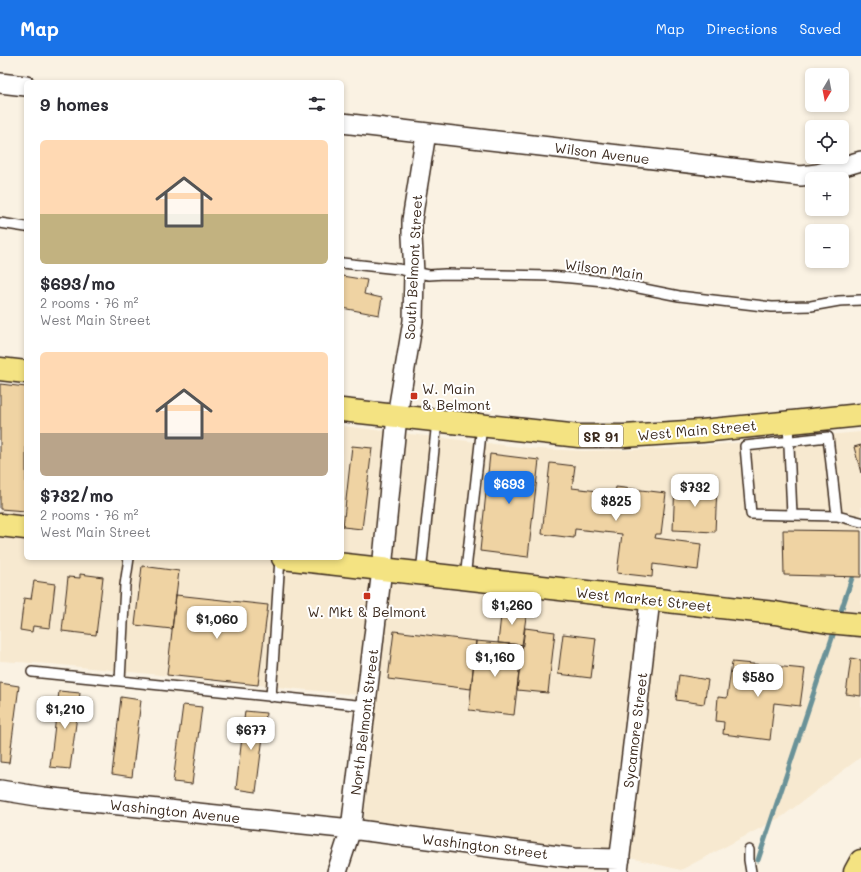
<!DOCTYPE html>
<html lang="en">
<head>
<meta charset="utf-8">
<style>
	:root { --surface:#fff; --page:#f2f2f3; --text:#2b2b33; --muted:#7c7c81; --accent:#1a73e8 }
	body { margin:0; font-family:Mali,sans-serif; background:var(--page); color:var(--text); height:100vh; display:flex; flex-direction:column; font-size:15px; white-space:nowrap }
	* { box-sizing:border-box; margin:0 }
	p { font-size:13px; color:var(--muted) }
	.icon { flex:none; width:22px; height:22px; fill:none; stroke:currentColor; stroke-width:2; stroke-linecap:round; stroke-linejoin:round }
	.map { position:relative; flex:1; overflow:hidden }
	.side { position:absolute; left:24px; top:24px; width:320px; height:480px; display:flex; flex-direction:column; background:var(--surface); border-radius:6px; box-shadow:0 2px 6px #0003 }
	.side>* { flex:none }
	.needle { width:26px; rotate:190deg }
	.buttons { position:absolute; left:805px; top:12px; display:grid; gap:8px }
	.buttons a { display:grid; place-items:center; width:44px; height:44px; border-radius:6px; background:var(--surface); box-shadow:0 2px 6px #0003; font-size:20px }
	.price { position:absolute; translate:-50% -34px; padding:0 9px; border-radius:8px; background:#fff; color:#222; font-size:13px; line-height:26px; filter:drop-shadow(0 1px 2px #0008) }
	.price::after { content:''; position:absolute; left:50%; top:24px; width:12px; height:9px; margin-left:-6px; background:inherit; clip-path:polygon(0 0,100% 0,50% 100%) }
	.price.active { background:var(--accent); color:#fff }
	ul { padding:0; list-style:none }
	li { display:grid; align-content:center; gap:8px; height:212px; padding:0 16px }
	li span { display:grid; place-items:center; height:124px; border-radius:6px; color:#555 }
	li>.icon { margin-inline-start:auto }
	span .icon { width:72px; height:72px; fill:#fffc; stroke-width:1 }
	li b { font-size:17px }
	h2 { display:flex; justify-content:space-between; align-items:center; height:48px; padding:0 16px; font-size:17px }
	header { display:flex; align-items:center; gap:24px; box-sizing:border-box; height:56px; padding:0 20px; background:var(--accent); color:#fff }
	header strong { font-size:19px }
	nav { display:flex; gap:22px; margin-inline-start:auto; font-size:14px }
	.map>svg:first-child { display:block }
	.built { fill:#f7e9d0 }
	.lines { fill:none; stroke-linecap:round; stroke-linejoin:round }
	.stream { stroke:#6a9298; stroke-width:5 }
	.building { fill:#efd3a3; stroke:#3b2a1e }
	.lane-casing { stroke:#3b2a1e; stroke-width:12 }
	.street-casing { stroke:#3b2a1e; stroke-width:22 }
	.primary-casing { stroke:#3b2a1e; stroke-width:25 }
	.lane { stroke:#fff; stroke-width:9 }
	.street { stroke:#fff; stroke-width:19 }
	.primary { stroke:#f4e382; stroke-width:22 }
	.poi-dot { fill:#c8321e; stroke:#fff; stroke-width:1.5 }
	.labels { text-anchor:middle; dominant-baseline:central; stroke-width:4; stroke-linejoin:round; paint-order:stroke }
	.shield { fill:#fff; stroke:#766a62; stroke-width:1 }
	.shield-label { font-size:13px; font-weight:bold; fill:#3b2a1e }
	.street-label { font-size:14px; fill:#3b2a1e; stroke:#fff }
	.poi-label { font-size:14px; fill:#3b2a1e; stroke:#fff; text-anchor:start }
</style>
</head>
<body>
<header>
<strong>Map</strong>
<nav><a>Map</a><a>Directions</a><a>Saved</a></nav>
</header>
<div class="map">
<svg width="861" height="816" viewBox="0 0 861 816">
	<rect width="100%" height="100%" fill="#faf2e3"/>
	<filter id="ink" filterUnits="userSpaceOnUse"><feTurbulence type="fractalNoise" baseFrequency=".025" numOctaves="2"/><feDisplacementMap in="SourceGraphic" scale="8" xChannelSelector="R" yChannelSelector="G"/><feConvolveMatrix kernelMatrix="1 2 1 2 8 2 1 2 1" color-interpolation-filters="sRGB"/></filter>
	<g filter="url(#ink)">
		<path class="built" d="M0,330L26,333V502H342V370L537,393L584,395L665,393L861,376V701L783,760L681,814L597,794L373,768L364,762L376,641L51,608L0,605Z"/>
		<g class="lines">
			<path class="stream" d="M839,561L854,516
				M758,804L835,573"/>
		</g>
		<path class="building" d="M342,220L367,224L364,238L382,242L379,259L342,252Z
			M0,328L26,331V455L0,453Z
			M861,389V417L854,391Z
			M352,390L372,392L362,473L343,471Z
			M490,398L539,404L528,501L480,495Z
			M550,407L575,410L572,432L615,437L616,431L666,437L661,478H656L655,482L701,488L698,514L653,508L652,521L617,517L622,478L575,473L574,482L542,478Z
			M675,428L717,431L715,476L673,474Z
			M783,474L861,475V521L784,519Z
			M142,510L179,515L172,573L135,569Z
			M80,518L103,521L96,579L62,575L68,521L80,522Z
			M34,525L55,528L50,572L33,570L32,576L20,574L24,542L31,543Z
			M176,539L268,549L258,629L167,619Z
			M502,551L527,554L522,589L498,587Z
			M525,572L555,576L548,637L517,634Z
			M394,575L476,585L471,633L388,623Z
			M563,578L596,582L591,622L558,618Z
			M476,585L522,589L514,659L469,654Z
			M851,602L861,604V640L846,638Z
			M732,606L805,613L800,650L774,647L770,684L723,678L724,666L716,665L718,641L727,642Z
			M679,619L708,624L704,648L676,644Z
			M0,627L19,630L9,707L0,706Z
			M59,635L80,637L70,713L50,711Z
			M121,641L141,644L132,721L112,718Z
			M183,649L202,651L192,728L173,726Z
			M245,655L266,657L256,736L236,733Z"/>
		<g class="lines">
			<g class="lane-casing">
				<path id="lane" d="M0,167L26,171
					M342,207L398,213L429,219L445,218L550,220L604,225L679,240L772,251L811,250L839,245L861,244
					M788,367L792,459
					M837,460L828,381L745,390L751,458L837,460L861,466
					M421,517L437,365
					M465,523L482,369
					M32,616L366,650
					M120,625L125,529L129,502
					M271,641L280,502
					M749,794V804L751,816"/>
			</g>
			<g class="street-casing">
				<path id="street" d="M0,27L26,30
					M342,67L801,120L817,118L861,105
					M0,734L43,741L351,773L574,802L620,803
					M337,816L351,773L382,513L397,360L413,265L414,217L412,180V164L426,77
					M618,816L650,544"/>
			</g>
			<g class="primary-casing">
				<path id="primary" d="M0,313L26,316
					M342,354L579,380H624L702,375L861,359
					M0,469L26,472
					M283,502L775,557L828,566L861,569
					M855,816L861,805"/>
			</g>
			<use href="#lane" class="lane"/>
			<use href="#street" class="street"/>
			<use href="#primary" class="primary"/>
		</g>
	</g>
	<g class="poi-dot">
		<rect x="410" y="336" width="8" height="8" rx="2"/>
		<rect x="363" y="536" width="8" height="8" rx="2"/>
	</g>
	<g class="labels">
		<rect class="shield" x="579" y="369" width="44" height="22" rx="3"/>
		<g class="shield-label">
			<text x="601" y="380">SR 91</text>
		</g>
		<g class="street-label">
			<text transform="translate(602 97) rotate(7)">Wilson Avenue</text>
			<text transform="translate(413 211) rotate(-87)">South Belmont Street</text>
			<text transform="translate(604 213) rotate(8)">Wilson Main</text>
			<text transform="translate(697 374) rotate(-5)">West Main Street</text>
			<text transform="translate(644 543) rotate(6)">West Market Street</text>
			<text transform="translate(364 666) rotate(-83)">North Belmont Street</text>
			<text transform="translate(635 674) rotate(-83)">Sycamore Street</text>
			<text transform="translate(175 755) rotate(6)">Washington Avenue</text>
			<text transform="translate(485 790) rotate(7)">Washington Street</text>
		</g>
		<g class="poi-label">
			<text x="422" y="332">W. Main<tspan x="422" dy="16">&amp; Belmont</tspan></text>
			<text x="367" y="555" text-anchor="middle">W. Mkt &amp; Belmont</text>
		</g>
	</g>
</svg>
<div class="buttons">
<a><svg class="needle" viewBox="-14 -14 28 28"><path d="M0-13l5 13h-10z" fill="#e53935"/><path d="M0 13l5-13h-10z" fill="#7c7c81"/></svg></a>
<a><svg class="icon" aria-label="locate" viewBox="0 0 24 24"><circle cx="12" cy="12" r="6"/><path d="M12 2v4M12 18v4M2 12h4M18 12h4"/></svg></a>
<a>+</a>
<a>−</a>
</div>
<b class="price active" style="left:509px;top:449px">$693</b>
<b class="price" style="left:695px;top:452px">$732</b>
<b class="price" style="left:616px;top:466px">$825</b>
<b class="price" style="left:512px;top:570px">$1,260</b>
<b class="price" style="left:217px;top:584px">$1,060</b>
<b class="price" style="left:495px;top:622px">$1,160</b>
<b class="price" style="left:758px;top:642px">$580</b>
<b class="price" style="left:65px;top:674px">$1,210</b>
<b class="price" style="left:251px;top:695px">$677</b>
<section class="side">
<h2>9 homes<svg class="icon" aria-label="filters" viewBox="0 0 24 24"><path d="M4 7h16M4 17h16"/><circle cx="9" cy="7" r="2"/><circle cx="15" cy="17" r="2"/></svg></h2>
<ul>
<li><span style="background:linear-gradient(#ffd9b3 60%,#c2b280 0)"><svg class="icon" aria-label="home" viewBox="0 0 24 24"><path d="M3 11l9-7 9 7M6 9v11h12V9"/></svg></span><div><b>$693/mo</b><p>2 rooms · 76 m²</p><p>West Main Street</p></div></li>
<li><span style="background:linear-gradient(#ffd9b3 65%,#b9a48a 0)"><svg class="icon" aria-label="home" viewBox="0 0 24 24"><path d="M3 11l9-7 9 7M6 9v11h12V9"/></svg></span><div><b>$732/mo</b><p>2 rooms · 76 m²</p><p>West Main Street</p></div></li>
</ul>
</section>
</div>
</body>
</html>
